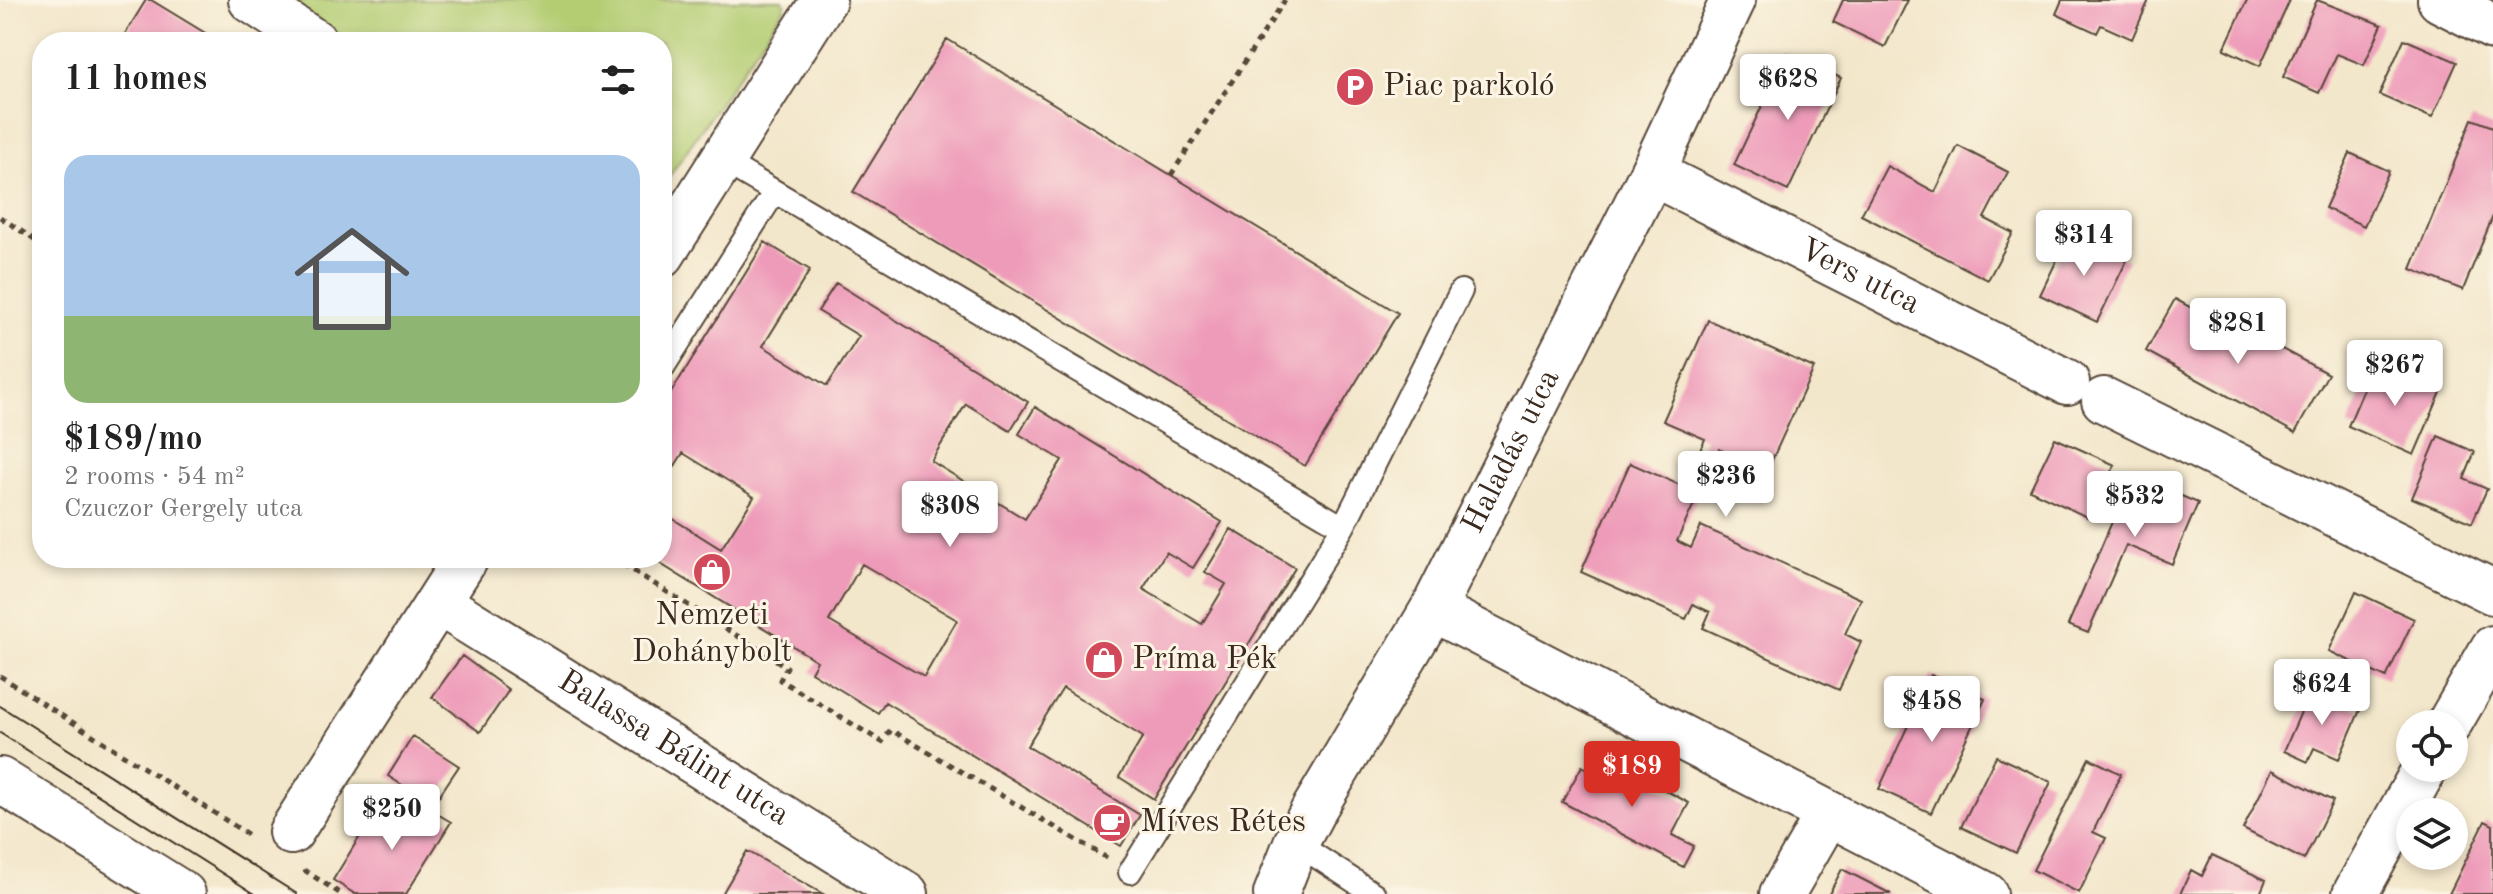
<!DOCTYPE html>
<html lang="en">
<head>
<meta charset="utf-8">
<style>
	:root { --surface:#fff; --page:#f6f6f6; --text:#222; --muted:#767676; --accent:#d93025 }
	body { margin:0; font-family:"Old Standard TT",serif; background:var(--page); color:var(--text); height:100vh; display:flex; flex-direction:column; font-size:30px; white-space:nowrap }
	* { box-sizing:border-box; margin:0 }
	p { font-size:26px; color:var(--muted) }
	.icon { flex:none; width:44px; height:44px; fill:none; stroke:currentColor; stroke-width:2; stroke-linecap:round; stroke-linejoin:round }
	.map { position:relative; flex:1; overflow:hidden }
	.side { position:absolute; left:32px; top:32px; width:640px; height:536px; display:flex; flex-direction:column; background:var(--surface); border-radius:32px; box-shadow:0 4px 12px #0003 }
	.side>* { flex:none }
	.tools { position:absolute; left:2396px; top:710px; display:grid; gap:16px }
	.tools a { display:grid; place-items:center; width:72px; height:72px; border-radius:50%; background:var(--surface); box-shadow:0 4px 12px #0003; font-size:40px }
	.price { position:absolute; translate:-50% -68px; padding:0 18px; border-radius:8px; background:#fff; color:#222; font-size:26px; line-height:52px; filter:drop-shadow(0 2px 4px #0008) }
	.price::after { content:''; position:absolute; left:50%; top:48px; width:24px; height:18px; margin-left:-12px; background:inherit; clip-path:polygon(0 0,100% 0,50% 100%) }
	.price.on { background:var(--accent); color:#fff }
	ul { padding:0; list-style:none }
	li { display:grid; align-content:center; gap:16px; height:424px; padding:0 32px }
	li span { display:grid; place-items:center; height:248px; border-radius:24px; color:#555 }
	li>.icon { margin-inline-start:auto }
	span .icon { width:144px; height:144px; fill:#fffc; stroke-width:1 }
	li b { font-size:34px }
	h2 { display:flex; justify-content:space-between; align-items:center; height:96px; padding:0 32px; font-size:34px }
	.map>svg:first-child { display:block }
	.green { fill:#b4cd73; stroke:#787c48; stroke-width:2 }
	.building { fill:#ee9bb9; fill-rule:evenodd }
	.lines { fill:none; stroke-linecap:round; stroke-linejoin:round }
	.service-casing { stroke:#574638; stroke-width:26 }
	.minor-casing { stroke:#574638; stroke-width:48 }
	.tertiary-casing { stroke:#574638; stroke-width:48 }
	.secondary-casing { stroke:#574638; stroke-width:48 }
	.path { stroke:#574638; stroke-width:5; stroke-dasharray:6 6; stroke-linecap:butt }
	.service { stroke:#fff; stroke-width:22 }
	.minor { stroke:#fff; stroke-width:44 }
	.tertiary { stroke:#fff; stroke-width:44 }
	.secondary { stroke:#fff; stroke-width:44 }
	.tram { stroke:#3b2a1e; stroke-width:2 }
	.labels { text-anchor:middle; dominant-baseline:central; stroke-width:6; stroke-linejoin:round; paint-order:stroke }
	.poi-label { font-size:32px; fill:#3b2a1e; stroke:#fcf5e5; text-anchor:start }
	.street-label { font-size:32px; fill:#3b2a1e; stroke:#fcf5e5 }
</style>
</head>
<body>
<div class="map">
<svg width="2493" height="894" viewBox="0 0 2493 894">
	<rect width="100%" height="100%" fill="#fcf5e5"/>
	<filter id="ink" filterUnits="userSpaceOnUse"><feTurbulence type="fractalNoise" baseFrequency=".0125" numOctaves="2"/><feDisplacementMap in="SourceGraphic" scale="16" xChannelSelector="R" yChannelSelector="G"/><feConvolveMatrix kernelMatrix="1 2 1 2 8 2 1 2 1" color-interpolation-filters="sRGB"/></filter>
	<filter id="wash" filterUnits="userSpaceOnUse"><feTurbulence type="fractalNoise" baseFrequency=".006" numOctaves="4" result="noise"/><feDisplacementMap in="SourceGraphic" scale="32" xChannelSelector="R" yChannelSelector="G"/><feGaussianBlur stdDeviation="1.8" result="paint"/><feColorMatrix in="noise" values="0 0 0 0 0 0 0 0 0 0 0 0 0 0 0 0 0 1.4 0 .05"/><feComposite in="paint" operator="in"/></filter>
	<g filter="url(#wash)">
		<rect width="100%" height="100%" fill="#f3e7cb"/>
		<path class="green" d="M287,0H783L785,7L662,187V42H351Z"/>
		<g id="blocks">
			<path class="building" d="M146,0H151L220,42H120Z
				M1843,0H1908L1885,47L1833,22Z
				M2062,0H2149L2132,39L2101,25L2097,33L2056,14Z
				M2247,0H2290L2260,66L2224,49Z
				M2317,0L2382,25L2364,65L2337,54L2319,93L2283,77Z
				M947,39L1398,313L1305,466L853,192Z
				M2404,39L2457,62L2432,118L2379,95Z
				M1787,53L1841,78L1788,191L1734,165Z
				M2472,119L2493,127V216L2463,290L2411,269Z
				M1958,146L2008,172L1984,218L2013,233L1988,280L1861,215L1887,166L1935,192Z
				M2350,153L2389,171L2364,226L2325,208Z
				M2070,233L2127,260L2097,322L2040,295Z
				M765,242L810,270L763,346L827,386L859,336L818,311L836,283L1028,402L1010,431L966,404L931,461L1025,519L1062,460L1019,434L1035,407L1222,522L1193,568L1166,552L1143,589L1202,624L1226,584L1205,572L1231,529L1295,568L1154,799L1119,777L1143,737L1063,688L1027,746L1140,815L1121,846L885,702L878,713L811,672L817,661L651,558H662V512L721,549L754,497L683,453L662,486V407ZM862,564L957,620L924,677L829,621Z
				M2175,299L2265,348L2269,342L2328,374L2295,433L2146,351Z
				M1708,320L1814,368L1767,471L1719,449L1677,541L1691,548L1701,526L1861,599L1845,634L1861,642L1839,690L1703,628L1710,612L1693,604L1686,619L1581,572L1630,463L1684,487L1705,439L1663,421Z
				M2376,361L2442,390L2414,455L2348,426Z
				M2438,436L2475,452L2464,479L2487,489L2472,523L2412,498Z
				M2055,438L2115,465L2089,518L2030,490Z
				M2132,475L2198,503L2172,564L2126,545L2088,633L2068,625Z
				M2356,592L2414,619L2386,678L2329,651Z
				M462,656L509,690L480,732L432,697Z
				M1931,675L1985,699L1931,813L1879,789Z
				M2311,689L2360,710L2339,759L2314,748L2308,762L2284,751Z
				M413,736L459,766L433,805L388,776Z
				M1996,756L2051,782L2016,853L1961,827Z
				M2089,758L2121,774L2093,832L2106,838L2079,893L2033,870Z
				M1608,759L1689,803L1672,835L1694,846L1683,867L1562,802L1582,766L1599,775Z
				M2272,770L2333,801L2304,860L2243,829Z
				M414,800L451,822L406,894H355L333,880L378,807L401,821Z
				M2485,821L2493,825V894H2449Z
				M747,851L823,894H722Z
				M2212,855L2266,880L2260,894H2180L2191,870L2202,876Z
				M1842,869L1891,894H1829Z"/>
		</g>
	</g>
	<g filter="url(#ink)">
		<use href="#blocks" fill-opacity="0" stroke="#574638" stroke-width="2"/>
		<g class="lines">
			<g class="service-casing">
				<path id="service" d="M723,161L1343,527L1130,872
					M662,369L774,193
					M1343,527L1461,291
					M1296,843L1374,894"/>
			</g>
			<g class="minor-casing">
				<g id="minor">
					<path d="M251,0L315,42"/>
					<path d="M2440,0L2493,27"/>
					<path id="s1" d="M1652,173L2067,382"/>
					<path d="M662,255L824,0"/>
					<path d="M2104,400L2493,592"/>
					<path id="s2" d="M439,603L906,894"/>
					<path d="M1433,609L1985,894"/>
					<path d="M291,832L466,558"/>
					<path d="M1782,894L1828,814"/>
				</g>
			</g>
			<g class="tertiary-casing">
				<path id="tertiary" d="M2449,724L2493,648
					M2355,894L2425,768"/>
			</g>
			<g class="secondary-casing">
				<g id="secondary">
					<path d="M0,780L183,894"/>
					<path id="s3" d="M1276,894L1296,843L1314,809L1433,609L1652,173L1733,0"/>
				</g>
			</g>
			<path class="path" d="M1171,175L1285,0
				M0,217L42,245
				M613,558L787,667L780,680L882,742L891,730L1107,858
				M0,676L252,837
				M304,870L341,894"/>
			<use href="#service" class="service"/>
			<use href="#minor" class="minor"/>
			<use href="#tertiary" class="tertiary"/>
			<use href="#secondary" class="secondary"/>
			<path class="tram" d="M0,706L297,894
				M0,733L255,894"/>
		</g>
	</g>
	<defs>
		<g id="parking-disc" transform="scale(2)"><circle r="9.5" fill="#d1495b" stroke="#fcf5e5"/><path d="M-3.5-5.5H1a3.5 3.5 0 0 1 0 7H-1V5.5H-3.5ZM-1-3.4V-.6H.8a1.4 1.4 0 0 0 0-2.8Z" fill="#fff"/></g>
		<g id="shop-disc" transform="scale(2)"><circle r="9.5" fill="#d1495b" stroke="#fcf5e5"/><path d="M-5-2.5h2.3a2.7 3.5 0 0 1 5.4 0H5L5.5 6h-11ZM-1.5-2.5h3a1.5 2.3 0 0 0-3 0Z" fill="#fff"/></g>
		<g id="cafe-disc" transform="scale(2)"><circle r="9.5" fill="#d1495b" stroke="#fcf5e5"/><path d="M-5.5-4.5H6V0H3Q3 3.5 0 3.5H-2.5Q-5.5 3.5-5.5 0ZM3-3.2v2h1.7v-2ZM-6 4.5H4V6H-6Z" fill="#fff"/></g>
	</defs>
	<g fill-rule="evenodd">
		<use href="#parking-disc" x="1355" y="87"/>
		<use href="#shop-disc" x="712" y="572"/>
		<use href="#shop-disc" x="1104" y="660"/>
		<use href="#cafe-disc" x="1112" y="823"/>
	</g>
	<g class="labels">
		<g class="poi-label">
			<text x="1383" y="87">Piac parkoló</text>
			<text x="712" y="616" text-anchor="middle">Nemzeti<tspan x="712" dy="37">Dohánybolt</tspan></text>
			<text x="1132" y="660">Príma Pék</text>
			<text x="1140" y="823">Míves Rétes</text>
		</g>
		<g class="street-label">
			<text stroke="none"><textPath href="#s1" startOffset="232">Vers utca</textPath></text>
			<text stroke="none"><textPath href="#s3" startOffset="502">Haladás utca</textPath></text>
			<text stroke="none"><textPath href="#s2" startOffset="276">Balassa Bálint utca</textPath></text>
		</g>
	</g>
</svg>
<div class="tools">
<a><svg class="icon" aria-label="locate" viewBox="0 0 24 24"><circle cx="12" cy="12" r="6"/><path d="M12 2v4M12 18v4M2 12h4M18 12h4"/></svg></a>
<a><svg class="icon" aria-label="layers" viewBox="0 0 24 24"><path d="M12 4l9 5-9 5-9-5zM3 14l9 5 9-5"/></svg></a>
</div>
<b class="price" style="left:1788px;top:122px">$628</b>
<b class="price" style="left:2084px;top:278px">$314</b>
<b class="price" style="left:2238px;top:366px">$281</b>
<b class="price" style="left:2395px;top:408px">$267</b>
<b class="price" style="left:1726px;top:519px">$236</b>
<b class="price" style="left:2135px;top:539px">$532</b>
<b class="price" style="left:950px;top:549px">$308</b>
<b class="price" style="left:2322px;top:727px">$624</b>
<b class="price" style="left:1932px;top:744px">$458</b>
<b class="price on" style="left:1632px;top:809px">$189</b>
<b class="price" style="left:392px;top:852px">$250</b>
<section class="side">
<h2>11 homes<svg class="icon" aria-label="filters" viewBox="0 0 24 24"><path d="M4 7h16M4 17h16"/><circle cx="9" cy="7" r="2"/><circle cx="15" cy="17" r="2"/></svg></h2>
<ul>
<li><span style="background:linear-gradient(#a9c7e8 65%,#8fb573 0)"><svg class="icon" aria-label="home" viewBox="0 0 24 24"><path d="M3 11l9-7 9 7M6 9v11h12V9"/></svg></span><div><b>$189/mo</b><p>2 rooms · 54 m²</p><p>Czuczor Gergely utca</p></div></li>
</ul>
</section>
</div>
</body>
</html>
